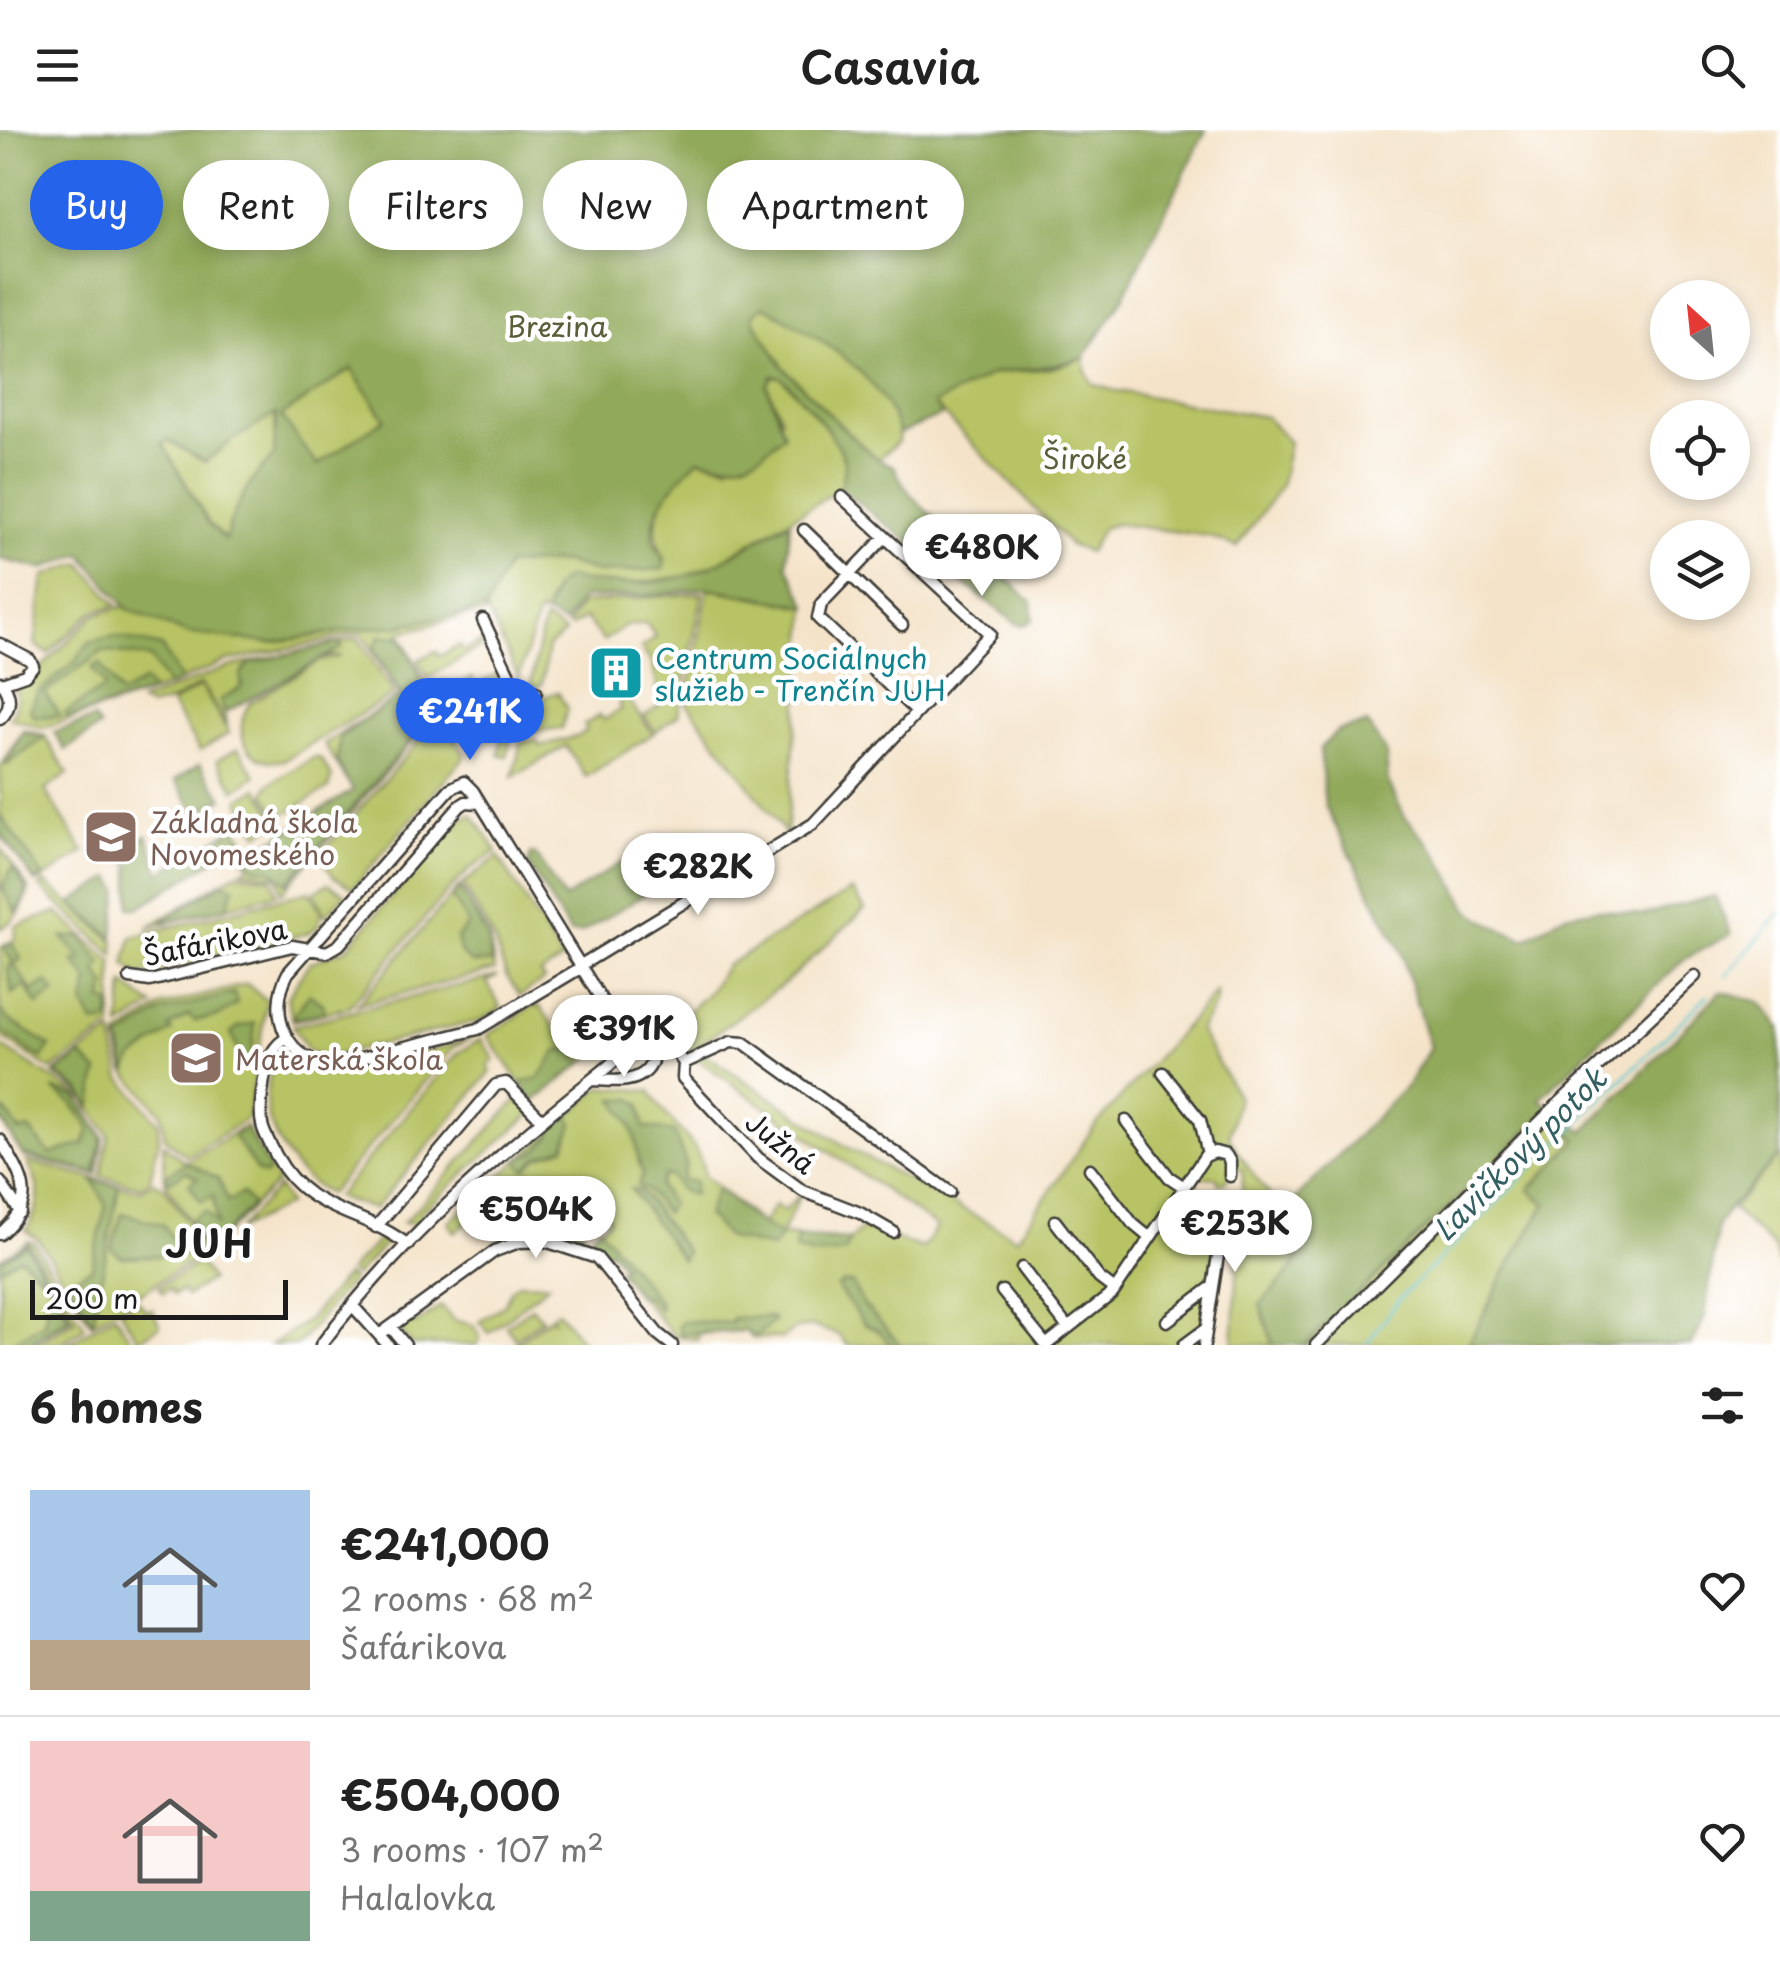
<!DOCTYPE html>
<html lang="en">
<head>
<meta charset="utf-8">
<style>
	:root { --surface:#fff; --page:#f6f6f6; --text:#222; --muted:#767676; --line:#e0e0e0; --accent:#2563eb }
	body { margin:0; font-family:"Playpen Sans",sans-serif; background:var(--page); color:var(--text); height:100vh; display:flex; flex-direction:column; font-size:38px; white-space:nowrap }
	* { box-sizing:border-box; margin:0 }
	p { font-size:32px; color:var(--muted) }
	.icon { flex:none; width:55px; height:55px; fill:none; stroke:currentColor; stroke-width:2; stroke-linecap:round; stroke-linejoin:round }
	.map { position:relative; height:1215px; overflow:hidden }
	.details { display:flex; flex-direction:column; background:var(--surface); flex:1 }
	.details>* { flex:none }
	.top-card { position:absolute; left:30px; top:30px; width:1000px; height:90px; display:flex; gap:20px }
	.needle { width:65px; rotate:333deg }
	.controls { position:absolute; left:1650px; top:150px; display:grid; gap:20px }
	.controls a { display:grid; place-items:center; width:100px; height:100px; border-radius:50%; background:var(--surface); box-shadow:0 5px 15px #0003; font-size:50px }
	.scale { position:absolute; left:30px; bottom:25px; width:258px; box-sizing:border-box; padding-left:10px; border:5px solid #1c1c1c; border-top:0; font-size:28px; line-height:35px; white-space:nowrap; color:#1c1c1c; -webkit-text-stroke:8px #fff; paint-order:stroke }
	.price { position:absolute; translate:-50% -85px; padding:0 22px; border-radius:35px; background:#fff; color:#222; font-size:32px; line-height:65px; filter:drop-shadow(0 2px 5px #0008) }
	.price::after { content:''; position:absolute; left:50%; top:60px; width:30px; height:22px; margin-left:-15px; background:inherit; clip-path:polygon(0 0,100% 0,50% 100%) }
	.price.on { background:var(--accent); color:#fff }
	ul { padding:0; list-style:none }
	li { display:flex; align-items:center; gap:30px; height:250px; padding:0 30px }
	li+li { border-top:2px solid var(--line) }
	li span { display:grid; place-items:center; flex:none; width:280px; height:200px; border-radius:0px; color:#555 }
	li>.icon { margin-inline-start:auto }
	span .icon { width:120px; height:120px; fill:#fffc; stroke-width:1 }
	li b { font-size:42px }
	h2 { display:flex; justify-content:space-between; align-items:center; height:120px; padding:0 30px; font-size:42px }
	.tag { padding:0 35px; border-radius:45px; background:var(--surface); box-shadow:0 5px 15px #0003; font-size:35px; line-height:90px }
	.tag.on { background:var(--accent); color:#fff }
	header { display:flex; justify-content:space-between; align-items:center; height:130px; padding:0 30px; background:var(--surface); font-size:45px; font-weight:600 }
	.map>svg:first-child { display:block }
	.green { fill:#b7c365; stroke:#6a7040; stroke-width:2.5 }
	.forest { fill:#91a95a; stroke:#56623b; stroke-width:2.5; fill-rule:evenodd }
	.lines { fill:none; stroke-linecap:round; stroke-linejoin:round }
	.stream { stroke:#56c3cd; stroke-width:2.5 }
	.minor-casing { stroke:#3c3a36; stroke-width:15 }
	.minor { stroke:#fff; stroke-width:10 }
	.labels { text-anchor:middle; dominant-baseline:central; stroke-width:9; stroke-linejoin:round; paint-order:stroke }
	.park-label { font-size:28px; fill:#5a5f39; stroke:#fff }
	.culture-label { font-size:28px; fill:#0d838f; stroke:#fff; text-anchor:start }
	.education-label { font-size:28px; fill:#785e54; stroke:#fff; text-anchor:start }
	.street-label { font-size:28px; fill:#1c1c1c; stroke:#fff }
	.water-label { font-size:30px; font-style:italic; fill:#335f63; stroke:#fff }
	.district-label { font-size:38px; font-weight:bold; letter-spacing:2.5px; fill:#1c1c1c; stroke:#fff }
</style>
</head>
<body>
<header><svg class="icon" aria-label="menu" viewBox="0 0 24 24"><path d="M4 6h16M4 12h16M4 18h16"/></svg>Casavia<svg class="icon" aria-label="search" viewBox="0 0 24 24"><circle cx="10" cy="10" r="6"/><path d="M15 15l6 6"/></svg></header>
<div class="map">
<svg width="1780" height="1215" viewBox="0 0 1780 1215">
	<rect width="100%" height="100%" fill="#fff"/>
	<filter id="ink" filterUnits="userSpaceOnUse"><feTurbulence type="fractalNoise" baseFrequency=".01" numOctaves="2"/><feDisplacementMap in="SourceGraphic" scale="20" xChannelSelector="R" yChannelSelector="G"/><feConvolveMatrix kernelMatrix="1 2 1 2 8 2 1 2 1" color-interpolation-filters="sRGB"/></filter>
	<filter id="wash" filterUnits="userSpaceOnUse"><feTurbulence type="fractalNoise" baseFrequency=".0048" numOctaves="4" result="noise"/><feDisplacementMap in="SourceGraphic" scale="40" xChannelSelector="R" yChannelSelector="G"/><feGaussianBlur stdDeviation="2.25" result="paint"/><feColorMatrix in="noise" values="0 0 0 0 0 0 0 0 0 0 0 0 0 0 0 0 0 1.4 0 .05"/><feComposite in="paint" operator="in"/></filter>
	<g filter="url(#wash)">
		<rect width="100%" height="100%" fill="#f4e3c8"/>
		<path class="green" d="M764,176C805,200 907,255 898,312L878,329L853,308L783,237L754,191L753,184Z
			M1085,228V239L1092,254L1112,260L1266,287L1289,312L1281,356L1237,417L1209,406L1117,394L1102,398L1089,422L1071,416L934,274L993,244L1053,238Z
			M351,239L385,289L317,336L281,286Z
			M771,246L781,247C798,266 842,309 845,335C845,342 841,352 840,359L715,434L686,446L628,454L586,453L566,448L549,469L545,484L538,483L519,548L486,478L506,435L564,432L600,443L665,429C641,390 669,355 699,329L728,336L781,288L767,255Z
			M277,283L274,327C250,348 233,380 225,410L209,394L162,313L167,310L205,332L234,309Z
			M81,433L117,475L92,482L48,524L35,514L44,446Z
			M708,459L807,477L786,704L686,572Z
			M703,463L678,585L655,602L644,586L661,574L652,533L641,518L656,507L646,493L626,496L603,511L585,488L571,497L567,495L582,473Z
			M125,476L270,513L357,499L399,496L483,477L486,484L468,485L400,503L432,565L438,567L472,547L474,551L440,573L445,582L432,588L282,763L276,746L242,740L249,736L244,727L353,660L324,614L400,566L361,503L224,532L159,560L43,598L10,588C17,576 19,568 13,554L42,537L94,485Z
			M544,489L565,503L548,517L542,554L535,558L531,553Z
			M358,508L394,564L284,630C248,638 230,601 250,573L319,531L341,526L325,527L322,522L223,579L228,597L201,554L170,572L150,577L140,572L228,537Z
			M487,509L489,512L428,548L418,530L436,521L439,526L460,515L463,521Z
			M504,540L519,570L507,626L499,625L504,595L480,554Z
			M201,556L229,603L200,621L171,574Z
			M558,562L567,579L562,598L521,603L529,572Z
			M627,568L653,604L586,647L566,616L513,647L521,612L536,610L540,616L579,606L587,600L584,595L600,585L604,590L621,579L618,573Z
			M436,591L446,594L465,626L353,758L333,746L320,725Z
			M23,600L44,605L68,644L45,660L84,722L37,753L0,704V637Z
			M238,618L256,646L235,660L217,630Z
			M315,627L321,629L332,647L329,658L285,684L275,681L265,664L269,654Z
			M258,658L278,692L259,704L239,670Z
			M472,684L497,721L470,739L446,763L349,877L293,891L287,868L309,833L346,819L459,689Z
			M0,717L29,759C24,778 18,789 0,799Z
			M498,726L562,830L540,844L544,850L520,866L506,845L493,807L463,754Z
			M236,743L272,748L277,764L147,798Z
			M45,752L115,812L114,825L40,757Z
			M328,753L346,764L325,786L314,762Z
			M460,756L489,807L495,840L357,875Z
			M852,760L865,779L786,852L702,913L703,923L847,1017L1017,1108L1095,996L1216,862V873L1199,900L1238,967L1229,1006C1249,1044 1277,1075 1307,1105L1293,1138L1260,1175L1273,1215H1233L1243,1040L1230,1038L1227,1050L1222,1054L1218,1053V1048L1197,1047L1195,1069L1212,1071L1214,1062L1220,1063L1222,1068L1201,1215H847L839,1205L812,1196L796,1199L782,1208H752L745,1201L698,1204V1210L673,1205L618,1140L623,1136L610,1120L602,1125L592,1117V1105L610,1089L599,1075L581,1089L511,1087L506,1091L498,1084L477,1099L470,1090L455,1102L448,1092L601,957L651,961C663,992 703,1010 704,1046L762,1094L775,1075L784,1081L801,1063L781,1105L850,1110L862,1098L923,1118L937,1097L677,915L670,916L676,893L709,862L727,835Z
			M309,761L321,781L319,795L309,803L137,845L125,834L132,807Z
			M57,782L113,832C112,854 114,874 112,897L51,940L0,906V818L15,809L16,796Z
			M498,846L487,852L501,878L479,891L327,927L307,920L293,896Z
			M124,854L153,876L120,897Z
			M247,854L267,871L248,988L187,1026L165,1009L161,983L124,940L117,907L162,876Z
			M533,876H540L575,927L610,906L612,910L534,972L487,905Z
			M112,902L121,948L158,992L159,1008L150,1050L140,1057L101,1046L109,1005L78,961L53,944Z
			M471,908L453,918L329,1064C292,1045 259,995 268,953C271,940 279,927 284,916C292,926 301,937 314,942C344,952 438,918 471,908Z
			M481,909L495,930L488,935L491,942L374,1079L336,1067L458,923Z
			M0,915L76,964L104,1008L97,1045L23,1026L0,990Z
			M518,969L532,983L420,1083L423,1086L417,1093H403Z
			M1545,984L1578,1010L1529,1060L1546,1074L1505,1142L1468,1215H1306Z
			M246,996L277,1052L209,1121L165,1052L163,1014L185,1032Z
			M1780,1025V1137L1774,1118L1732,1079Z
			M27,1031L140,1061L153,1052L165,1058L207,1122L91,1194L39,1110L26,1101C42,1070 43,1062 27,1031Z
			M278,1057L288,1074L238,1100Z
			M378,1100L391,1108L355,1146L349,1141L380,1108L376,1104Z
			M27,1111L34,1112L85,1197L58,1215H35L75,1190Z
			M25,1113L72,1188L28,1215H0V1129Z
			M199,1132L211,1150L186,1166L182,1160L174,1165L170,1159L163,1163L159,1157Z
			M346,1145L352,1150L298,1215H271L308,1190Z
			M519,1153L549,1154L489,1203L480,1191L505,1174L511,1159Z
			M138,1170L146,1181L152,1179L160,1196L139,1210L120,1181Z
			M441,1176L453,1190L473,1195L480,1206L479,1212L476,1215H411L399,1199L411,1189L416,1194Z
			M532,1177L542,1189L516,1209L506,1196Z
			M558,1181L584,1215H514L550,1187L555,1191L551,1186Z
			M115,1184L134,1215H66Z"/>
		<path class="forest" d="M0,0H1206L1122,170L1084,227L1057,235L995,243L934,274L942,285L899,304C880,240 818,208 764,176L753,184L754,191L783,237L853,308L878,329L895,337C907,374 951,398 979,422C997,438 1014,456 1032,472L1033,490L1024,495L1017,494L840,359C841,352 845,342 845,335C842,309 799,266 781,247L772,246L767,256L784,304C753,333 742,339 699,329C679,347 648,379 654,410C657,422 666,425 664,439L600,443L564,432L507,435L486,478L399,496L357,499L270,513L186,503L127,479L82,424L42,439L0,429ZM351,239L385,289L317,335L281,286ZM276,284L274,326C250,348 233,379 225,410L209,394L162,313L168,310L205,332L234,309Z
			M790,392L787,435L808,476L708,458L651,465L582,468L564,494L545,484L554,458L566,448C612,458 671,456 714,435C740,422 764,405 790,392Z
			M113,506L162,517L181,551L168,557L150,528L103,521L45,563L60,586L35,587L30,580L37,563L75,532L89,512Z
			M380,506L400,507L416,537L426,569L407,585L416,604L287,753L270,739L255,738L246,728L353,660L337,632L340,607L401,565L373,519Z
			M340,512L342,517L226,582L219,571L241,557V544L250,533Z
			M99,533L121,565L144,551L152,562L68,588L65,583L105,557L92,538Z
			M94,589L100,597L65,620L54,602Z
			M1367,594L1386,623L1388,652L1405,687L1437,723L1469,780L1492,795L1525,809L1564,785L1597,779L1642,785L1715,766L1731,804L1683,830L1540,969L1584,1001L1721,861L1760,872L1780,898V1025L1729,1078L1718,1095L1705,1187L1692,1215H1468L1505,1142L1546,1074L1529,1060L1577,1010L1567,998L1545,984L1305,1215H1273L1260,1175L1293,1138L1307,1105L1283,1082L1409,953L1430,918L1400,819L1325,676L1320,618L1338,601Z
			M23,602L45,607L5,636Z
			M200,634L223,668L197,684L175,650Z
			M0,685L43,746L35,752L0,703Z
			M236,697L245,711L138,778H130V734L115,725L147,705L160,743Z
			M531,724L536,725L564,769L622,732L645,764L581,803H570L528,734Z
			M13,737L27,759L17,784L2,758Z
			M112,747L119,761L113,807L71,773Z
			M222,753L234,756L227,777L168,792L163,791Z
			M460,758L488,808L492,833H472L461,824L457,808L468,794L452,767Z
			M63,807H82L102,834L97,842L106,855L103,871L111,874L109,892L94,894L84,874L89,851L74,831L82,830Z
			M12,813L21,829L14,835L32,861L47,852L55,863L38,875L25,855L12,864L8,839L12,831L4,818Z
			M234,863L237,874L219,886L194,891L189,885L169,897L172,901L133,928L127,942L120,909L161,882Z
			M309,864L322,873L324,883L295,889L294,885Z
			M0,879L8,889L50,916L42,929L0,900Z
			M255,893L251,935H244L231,903L238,897Z
			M573,919L582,933L534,972L520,953L539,948L558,920Z
			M81,925L98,942L91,978L79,959L56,944Z
			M53,959L76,966L102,1007L95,1043L23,1025L0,987V982L6,981L19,1001L29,999L50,1024L84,1014L90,999L72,973Z
			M614,969H632L640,974L644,997L674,1002L686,1034L681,1050L695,1052L693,1065L681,1060L670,1046H663L659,1056L671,1074L665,1083L647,1060L638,1056L643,1043C636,1030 638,1023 635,1009C632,994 622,982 614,969Z
			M568,986L573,993L565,1017L538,1027L526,1039L520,1035L521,1028L536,1021L551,1006V1000Z
			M246,998L269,1038L266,1045L257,1041L233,1005Z
			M187,1032L219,1049L228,1072L242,1063L252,1075L209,1120L190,1090L205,1081L217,1094L213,1066L201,1072L189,1054L197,1048L186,1041L169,1052L165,1046Z
			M93,1050L119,1056L93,1192L68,1151L92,1138L106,1075Z
			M717,1058L751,1087L781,1106L772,1118L728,1108L707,1085Z
			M631,1059L641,1061L686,1122L682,1130Z
			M122,1083L164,1095L172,1108L191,1099L205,1121L199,1125L122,1127L111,1119Z
			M512,1094L579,1097L584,1100L578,1109L574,1102L521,1100L520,1106L515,1107L511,1104Z
			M599,1097L660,1172L659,1180L646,1165L640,1168L618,1140L623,1136L610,1120L602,1125L592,1117V1105Z
			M797,1107L850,1110L845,1122L813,1125L795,1120Z
			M26,1115L49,1154L20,1127L0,1139V1130Z
			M844,1153H852L863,1174L901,1215H891L879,1201L864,1194L837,1157Z
			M50,1156L69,1187L25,1215H7L44,1193Z
			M770,1187L774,1191L755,1208L745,1201L681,1204L678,1196L683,1191L731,1193L732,1188Z"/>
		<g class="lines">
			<path class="stream" d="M1726,846L1780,783
				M1366,1215L1398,1170L1708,865"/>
		</g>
	</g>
	<g filter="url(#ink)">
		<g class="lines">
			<g class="minor-casing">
				<path id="minor" d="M804,400L902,495
					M885,407L821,474L818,488L917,582
					M483,490L518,563L522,567L536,562
					M0,514L30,530L33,536L25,545L2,553
					M0,589C12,578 12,562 0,552
					M581,835L813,694L990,504L842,367
					M582,837L478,899L337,934C287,936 266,883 288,843L450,659L464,652L473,661L631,918
					M130,848L150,851L292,816L327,822L339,815L460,676L466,672L480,673
					M285,909C267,921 265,941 262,963C258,993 262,1000 277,1027C308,1084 362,1079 408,1115
					M684,933L731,912L744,913L950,1062
					M1163,943L1200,990L1208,1024
					M593,950C604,950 616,952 627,950C651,946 662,925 641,910
					M1126,991L1169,1047L1184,1057
					M0,1010C23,1048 39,1070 0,1104
					M1090,1039L1133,1094L1150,1108
					M0,1052L20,1082
					M1055,1091L1099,1148L1115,1160
					M376,1097L496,955L506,953L542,990
					M1022,1138L1068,1198
					M1002,1161L1046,1215
					M352,1175L388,1215
					M1167,1191L1213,1156
					M391,1197L405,1215
					M379,1205L495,1121L519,1112L545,1111L597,1128L658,1204L672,1215
					M321,1215C399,1110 503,1020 605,939C621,926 639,905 660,900L684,933L683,948L758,1028L803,1061L860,1083L893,1102
					M1046,1215L1113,1163L1205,1026L1215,1022L1226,1025L1230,1032V1046
					M1184,1215L1207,1198
					M1204,1215L1227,1068
					M1316,1215L1552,980L1695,846"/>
			</g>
			<use href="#minor" class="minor"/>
		</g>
	</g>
	<defs>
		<g id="building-square" transform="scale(2.875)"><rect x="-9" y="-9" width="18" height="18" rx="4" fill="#0f9aa8" stroke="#fff"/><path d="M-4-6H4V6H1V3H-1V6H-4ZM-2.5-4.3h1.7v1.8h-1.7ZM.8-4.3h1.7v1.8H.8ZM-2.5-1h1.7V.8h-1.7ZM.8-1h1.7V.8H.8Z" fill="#fff"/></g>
		<g id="school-square" transform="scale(2.875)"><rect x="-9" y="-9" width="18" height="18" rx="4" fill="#8d6e63" stroke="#fff"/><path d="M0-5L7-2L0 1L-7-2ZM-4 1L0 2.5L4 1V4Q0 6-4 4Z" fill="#fff"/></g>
	</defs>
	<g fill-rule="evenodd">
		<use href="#building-square" x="616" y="543"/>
		<use href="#school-square" x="111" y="707"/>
		<use href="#school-square" x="196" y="928"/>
	</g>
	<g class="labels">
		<g class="park-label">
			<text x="557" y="195">Brezina</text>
			<text x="1085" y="327">Široké</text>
		</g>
		<g class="culture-label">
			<text x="655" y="527">Centrum Sociálnych<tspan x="655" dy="32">služieb - Trenčín JUH</tspan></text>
		</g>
		<g class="education-label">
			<text x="150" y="691">Základná škola<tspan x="150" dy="32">Novomeského</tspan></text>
			<text x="235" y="928">Materská škola</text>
		</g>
		<g class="street-label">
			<text transform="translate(215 811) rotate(-11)">Šafárikova</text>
			<text transform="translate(781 1012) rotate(39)">Južná</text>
		</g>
		<g class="water-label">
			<text transform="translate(1519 1023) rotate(-45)">Lavičkový potok</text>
		</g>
		<g class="district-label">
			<text x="210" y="1112">JUH</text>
		</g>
	</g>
</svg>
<div class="controls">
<a><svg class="needle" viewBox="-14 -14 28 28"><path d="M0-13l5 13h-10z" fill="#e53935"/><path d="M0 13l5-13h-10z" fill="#767676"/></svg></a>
<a><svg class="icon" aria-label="locate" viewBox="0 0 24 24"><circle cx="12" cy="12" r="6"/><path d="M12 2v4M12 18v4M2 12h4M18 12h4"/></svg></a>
<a><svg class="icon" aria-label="layers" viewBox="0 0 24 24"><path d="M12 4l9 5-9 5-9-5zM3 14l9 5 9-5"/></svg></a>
</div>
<div class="scale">200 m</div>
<b class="price" style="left:982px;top:469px">€480K</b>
<b class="price on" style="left:470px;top:633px">€241K</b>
<b class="price" style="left:698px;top:788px">€282K</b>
<b class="price" style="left:624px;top:950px">€391K</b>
<b class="price" style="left:536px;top:1131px">€504K</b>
<b class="price" style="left:1235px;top:1145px">€253K</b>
<div class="top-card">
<a class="tag on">Buy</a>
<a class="tag">Rent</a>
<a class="tag">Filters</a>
<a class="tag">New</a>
<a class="tag">Apartment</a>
</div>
</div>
<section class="details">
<h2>6 homes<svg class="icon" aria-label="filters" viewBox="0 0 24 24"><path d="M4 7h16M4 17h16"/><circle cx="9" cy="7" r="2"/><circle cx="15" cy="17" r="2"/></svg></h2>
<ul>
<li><span style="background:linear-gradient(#a9c7e8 75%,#b9a48a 0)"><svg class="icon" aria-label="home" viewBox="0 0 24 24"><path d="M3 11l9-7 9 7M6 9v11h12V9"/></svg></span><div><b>€241,000</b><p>2 rooms · 68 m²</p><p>Šafárikova</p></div><svg class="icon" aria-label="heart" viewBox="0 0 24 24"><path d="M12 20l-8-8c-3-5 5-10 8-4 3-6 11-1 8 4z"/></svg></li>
<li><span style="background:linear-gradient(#f6c9c9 75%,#7fa58c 0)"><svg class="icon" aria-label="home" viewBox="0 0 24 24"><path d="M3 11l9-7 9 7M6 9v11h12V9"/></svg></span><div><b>€504,000</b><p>3 rooms · 107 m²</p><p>Halalovka</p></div><svg class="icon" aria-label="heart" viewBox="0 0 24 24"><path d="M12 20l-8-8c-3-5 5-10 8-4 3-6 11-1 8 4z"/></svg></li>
</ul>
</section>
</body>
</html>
